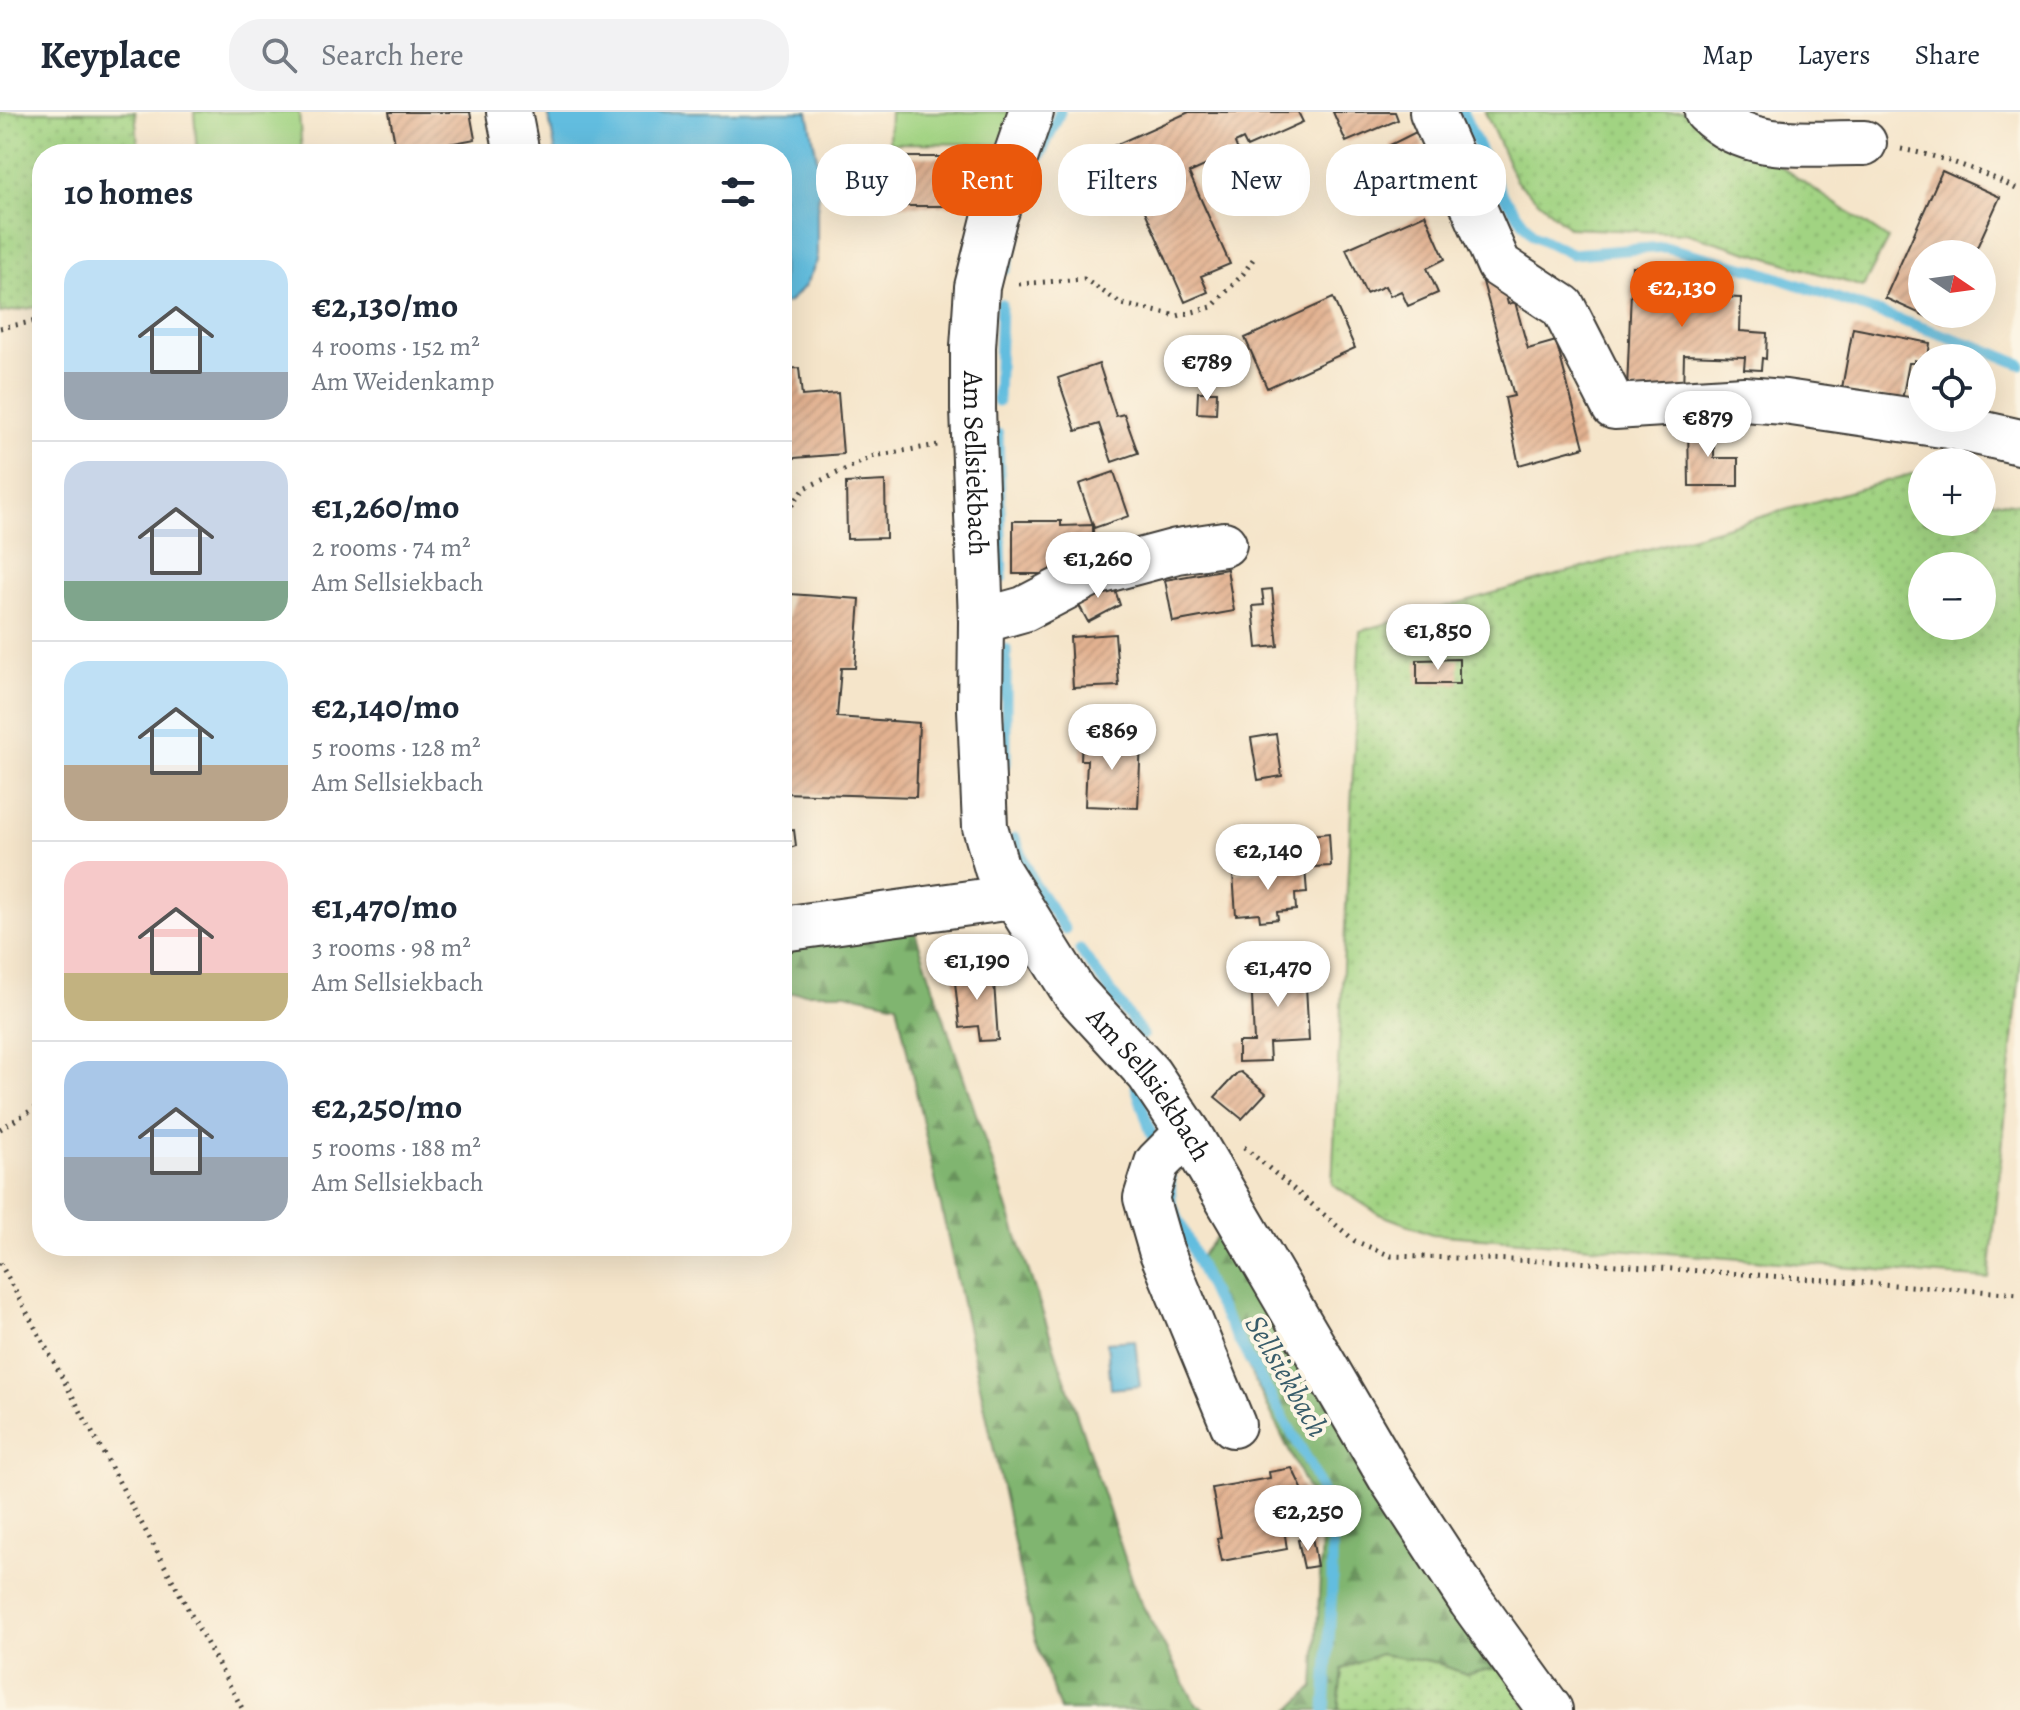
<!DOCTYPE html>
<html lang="en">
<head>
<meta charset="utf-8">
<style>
	:root { --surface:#fff; --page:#f2f2f3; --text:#1f2937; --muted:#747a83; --line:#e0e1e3; --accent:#ea580c }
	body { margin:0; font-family:Alegreya,serif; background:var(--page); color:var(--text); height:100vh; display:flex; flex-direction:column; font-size:30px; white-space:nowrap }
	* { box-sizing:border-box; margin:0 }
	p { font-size:26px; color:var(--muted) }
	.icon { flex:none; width:44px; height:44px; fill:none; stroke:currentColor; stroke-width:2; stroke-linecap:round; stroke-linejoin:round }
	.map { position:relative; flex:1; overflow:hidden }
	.drawer { position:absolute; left:32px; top:32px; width:760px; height:1112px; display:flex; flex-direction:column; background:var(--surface); border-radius:32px; box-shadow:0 8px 32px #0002 }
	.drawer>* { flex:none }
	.hud { position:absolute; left:816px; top:32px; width:760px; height:72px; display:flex; gap:16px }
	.needle { width:52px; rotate:103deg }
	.tools { position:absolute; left:1908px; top:128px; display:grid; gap:16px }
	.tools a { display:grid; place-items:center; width:88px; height:88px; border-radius:50%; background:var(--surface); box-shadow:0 8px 32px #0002; font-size:40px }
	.price { position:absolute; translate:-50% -68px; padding:0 18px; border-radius:28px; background:#fff; color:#222; font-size:26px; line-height:52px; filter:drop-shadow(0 2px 4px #0008) }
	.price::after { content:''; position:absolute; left:50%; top:48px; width:24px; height:18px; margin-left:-12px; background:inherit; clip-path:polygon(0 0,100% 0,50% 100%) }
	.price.on { background:var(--accent); color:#fff }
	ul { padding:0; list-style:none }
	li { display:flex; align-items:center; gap:24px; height:200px; padding:0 32px }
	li+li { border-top:2px solid var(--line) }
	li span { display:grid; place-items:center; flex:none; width:224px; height:160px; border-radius:24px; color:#555 }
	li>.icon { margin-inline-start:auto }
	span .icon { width:96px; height:96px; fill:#fffc; stroke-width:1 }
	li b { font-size:34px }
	h2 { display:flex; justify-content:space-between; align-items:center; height:96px; padding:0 32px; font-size:34px }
	.chip { padding:0 28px; border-radius:32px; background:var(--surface); box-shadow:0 8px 32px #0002; font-size:28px; line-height:72px }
	.chip.on { background:var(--accent); color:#fff }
	header { display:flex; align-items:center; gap:48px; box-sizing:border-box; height:112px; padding:0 40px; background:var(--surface); border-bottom:2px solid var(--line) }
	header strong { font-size:38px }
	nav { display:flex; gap:44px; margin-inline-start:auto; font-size:28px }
	.search { width:560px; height:72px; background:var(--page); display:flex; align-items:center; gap:20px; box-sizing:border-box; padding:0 28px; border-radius:32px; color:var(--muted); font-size:30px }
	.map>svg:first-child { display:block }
	.grass { fill:url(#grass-dots); stroke:#5e784f; stroke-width:2; fill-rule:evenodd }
	.forest { fill:url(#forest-firs); stroke:#4e6846; stroke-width:2 }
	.pitch { fill:#a1d382; stroke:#5e784f; stroke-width:2 }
	.water { fill:#62bddf; stroke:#3f6c7e; stroke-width:2 }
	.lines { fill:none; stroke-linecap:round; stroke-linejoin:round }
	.stream { stroke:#62bddf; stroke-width:11 }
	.building { fill:url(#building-hatch) }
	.minor-casing { stroke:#3d3a36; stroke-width:48 }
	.path { stroke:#3d3a36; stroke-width:5; stroke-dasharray:2 6; stroke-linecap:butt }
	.minor { stroke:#fff; stroke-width:44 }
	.labels { text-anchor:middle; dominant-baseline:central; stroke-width:8; stroke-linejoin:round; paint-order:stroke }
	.street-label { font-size:28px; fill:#1c1c1c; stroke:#fcf5e5 }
	.water-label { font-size:30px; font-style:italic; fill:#385c6a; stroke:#fcf5e5 }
</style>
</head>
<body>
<header>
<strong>Keyplace</strong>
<div class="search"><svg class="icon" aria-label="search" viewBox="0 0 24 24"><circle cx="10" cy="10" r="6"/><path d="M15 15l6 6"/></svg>Search here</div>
<nav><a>Map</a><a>Layers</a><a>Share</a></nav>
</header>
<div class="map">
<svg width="2020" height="1598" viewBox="0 0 2020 1598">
	<defs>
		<pattern id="grass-dots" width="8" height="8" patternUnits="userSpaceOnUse" patternTransform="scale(2)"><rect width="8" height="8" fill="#a1d382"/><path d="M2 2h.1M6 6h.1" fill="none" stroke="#8ab570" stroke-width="1.8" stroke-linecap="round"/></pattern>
		<pattern id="forest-firs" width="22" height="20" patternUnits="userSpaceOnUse" patternTransform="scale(2)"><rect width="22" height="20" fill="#80b570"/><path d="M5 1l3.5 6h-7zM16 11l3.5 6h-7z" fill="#68925b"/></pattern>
		<pattern id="building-hatch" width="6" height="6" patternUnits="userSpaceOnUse" patternTransform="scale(2)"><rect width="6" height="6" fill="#e2b190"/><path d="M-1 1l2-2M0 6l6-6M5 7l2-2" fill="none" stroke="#c1987c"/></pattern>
	</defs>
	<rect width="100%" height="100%" fill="#fcf5e5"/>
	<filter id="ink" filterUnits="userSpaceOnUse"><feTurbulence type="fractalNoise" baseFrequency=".0125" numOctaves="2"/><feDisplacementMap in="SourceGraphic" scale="16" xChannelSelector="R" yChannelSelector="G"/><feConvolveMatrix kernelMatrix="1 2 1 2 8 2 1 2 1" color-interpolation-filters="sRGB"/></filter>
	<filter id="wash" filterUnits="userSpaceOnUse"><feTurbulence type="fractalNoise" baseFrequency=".006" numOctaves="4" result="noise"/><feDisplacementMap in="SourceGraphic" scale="32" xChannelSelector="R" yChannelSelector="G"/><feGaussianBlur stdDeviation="1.8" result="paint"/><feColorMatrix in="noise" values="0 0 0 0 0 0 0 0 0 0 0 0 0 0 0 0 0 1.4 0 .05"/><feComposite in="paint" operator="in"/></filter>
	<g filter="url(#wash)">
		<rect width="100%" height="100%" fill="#f5e5ca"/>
		<path class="grass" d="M0,0H135L139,42H42V194L0,201Z
			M1485,0H1687L1768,46L1888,127L1863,175L1686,121L1569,116L1516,69Z
			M1922,359V410H1982V379L1993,389L2020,392V858L1989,1167L1432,1122L1379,1102L1332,1072L1360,519ZM1922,454H1982V514H1922Z
			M1380,1542L1436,1551L1466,1562L1501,1555L1528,1598H1338L1342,1557Z"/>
		<path class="forest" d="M915,820L1138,1485L1195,1591L1206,1598H1060L1035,1527L897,892L846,881H782V834Z
			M1226,1113L1501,1555L1466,1562L1436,1551L1380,1542L1342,1557L1338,1598H1290L1314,1575L1323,1409L1197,1149Z"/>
		<path class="pitch" d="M194,0H299L302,42H197Z
			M890,0H1015L1004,32L889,31Z"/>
		<path class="water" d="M548,0H808L821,66L817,98V149L805,174L788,191L782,192V42H556Z
			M1135,1228L1140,1274L1111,1277L1107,1230Z"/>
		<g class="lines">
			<path class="stream" d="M1462,0L1501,81L1533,123L1572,142L1665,135L1755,158L1984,237L2020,252
				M1006,157L1036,53L1060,0
				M998,289L1001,192
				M998,322L1002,466
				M1006,651V537
				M1015,726L1034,772L1065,817
				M1080,838L1143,923
				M1136,975L1152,1024
				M1170,1066L1171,1091L1214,1186L1310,1352L1332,1406V1475L1325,1598"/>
		</g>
		<g id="blocks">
			<path class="building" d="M389,0H470L475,27L397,42Z
				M1189,0H1298L1303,10L1247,35L1243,27L1235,31L1238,39L1189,61L1230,152L1201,164L1208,180L1185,190L1144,97L1160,90L1154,77L1126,89L1104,38Z
				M1333,0H1395L1398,8L1346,30Z
				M1416,20L1434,55L1406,69L1390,33Z
				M893,45H967V94H893Z
				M1942,59L2000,85L1974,142H1922V202H1947L1943,212L1885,186Z
				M1425,102L1445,147L1427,156L1438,181L1408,194L1401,179L1390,184L1385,174L1366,182L1346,137Z
				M1632,154L1696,157L1695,184L1741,186L1740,219L1767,221L1766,247L1762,246L1761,258L1744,257L1745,245L1684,243L1683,280L1627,278Z
				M1501,165L1508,192L1515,190L1528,237L1556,229L1584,335L1519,353L1505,286L1514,284L1483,170Z
				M1333,186L1355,236L1267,276L1245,226Z
				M1853,216L1930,231L1928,246H1922V250L1914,248V251H1909L1902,288L1842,276Z
				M1099,252L1116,304L1124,302L1138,341L1112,350L1099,312L1076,319L1058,266Z
				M799,256L802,284L838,281L843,342L782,347V257Z
				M1198,280H1217L1216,302L1197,301Z
				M1688,310L1714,311V346H1738V374H1689Z
				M1114,360L1129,404L1094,416L1079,372Z
				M885,369L886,426L847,427L846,371Z
				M1013,409H1061V414L1093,413V446H1061V462H1013Z
				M1227,457L1234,499L1173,510L1165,468Z
				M1111,466L1120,493L1088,510L1075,486Z
				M1272,477L1278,534L1257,536L1253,494L1264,493L1262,478Z
				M790,482L860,487L855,556H841L837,605L919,611L916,685L782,681V552H784Z
				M1115,522L1119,574L1073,576L1070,525Z
				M1459,547V572H1417V548Z
				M1276,622L1282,664L1258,668L1251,626Z
				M1082,626L1141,629L1138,696L1085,694L1087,648H1081Z
				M782,707L786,719L794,718L796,734L789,736L791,751L782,752Z
				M1329,721L1331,754L1313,755L1311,723Z
				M1305,756L1307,781L1295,782L1296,798L1277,800L1278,807L1260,809L1259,801L1236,803L1233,762Z
				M1304,838L1309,929L1269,931L1270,949L1238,950V930H1254L1251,863L1283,862L1282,839Z
				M993,856L998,928L980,929L978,914L960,916L954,861Z
				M1241,960L1266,981L1242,1007L1215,985L1237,961Z
				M1292,1356L1312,1397L1282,1403L1287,1437L1222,1449L1217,1426L1221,1425L1212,1376L1270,1366L1269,1360Z
				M1312,1425L1317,1454L1304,1456L1298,1428Z"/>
		</g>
	</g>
	<g filter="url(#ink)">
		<use href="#blocks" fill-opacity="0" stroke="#3d3a36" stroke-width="2"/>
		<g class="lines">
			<g class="minor-casing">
				<g id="minor">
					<path d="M509,0L517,42"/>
					<path id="s1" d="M1031,0L994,107L977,175L973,235V297L981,509L980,597L985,715L997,757L1074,880L1149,962L1188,1020L1390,1365L1471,1489L1550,1598"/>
					<path d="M1432,0L1499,153L1563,195L1614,295L1744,287L1785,290L1949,314L2020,330"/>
					<path d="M1707,0C1750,42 1809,30 1864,31"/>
					<path d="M981,509L1024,497L1091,462L1177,439L1224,432"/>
					<path d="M782,817L1013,785"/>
					<path d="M1188,1020L1157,1051L1146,1086L1161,1138L1233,1313"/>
				</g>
			</g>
			<path class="path" d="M1901,37C1944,45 1982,59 2020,79
				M1019,172L1084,167L1122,192L1177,204L1212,195L1243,162L1256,143
				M0,216L42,208
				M782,406L805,376L874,344L938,333
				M0,1017L42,992
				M1244,1035L1355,1129L1391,1144L1576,1150L2020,1182
				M0,1151L243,1598"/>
			<use href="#minor" class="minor"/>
		</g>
	</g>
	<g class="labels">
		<g class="street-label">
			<text stroke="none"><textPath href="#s1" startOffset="360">Am Sellsiekbach</textPath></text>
			<text stroke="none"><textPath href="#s1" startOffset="1032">Am Sellsiekbach</textPath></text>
		</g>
		<g class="water-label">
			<text transform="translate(1287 1264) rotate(60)">Sellsiekbach</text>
		</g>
	</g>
</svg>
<div class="tools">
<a><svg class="needle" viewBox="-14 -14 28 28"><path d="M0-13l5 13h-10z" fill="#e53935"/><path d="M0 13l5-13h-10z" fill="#747a83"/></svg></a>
<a><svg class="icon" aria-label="locate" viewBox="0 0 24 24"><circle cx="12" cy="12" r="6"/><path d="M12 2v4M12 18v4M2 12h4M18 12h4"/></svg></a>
<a>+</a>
<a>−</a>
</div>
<b class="price on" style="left:1682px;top:217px">€2,130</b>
<b class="price" style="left:1207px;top:291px">€789</b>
<b class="price" style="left:1708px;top:347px">€879</b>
<b class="price" style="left:1098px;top:488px">€1,260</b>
<b class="price" style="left:1438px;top:560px">€1,850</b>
<b class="price" style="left:1112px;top:660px">€869</b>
<b class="price" style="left:1268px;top:780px">€2,140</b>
<b class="price" style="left:977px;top:890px">€1,190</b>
<b class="price" style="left:1278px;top:897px">€1,470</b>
<b class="price" style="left:1308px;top:1441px">€2,250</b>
<div class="hud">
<a class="chip">Buy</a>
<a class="chip on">Rent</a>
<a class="chip">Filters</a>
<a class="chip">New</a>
<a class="chip">Apartment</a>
</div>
<section class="drawer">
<h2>10 homes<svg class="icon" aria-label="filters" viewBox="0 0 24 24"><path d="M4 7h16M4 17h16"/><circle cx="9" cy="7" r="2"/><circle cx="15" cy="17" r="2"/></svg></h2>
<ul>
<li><span style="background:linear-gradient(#bfe0f5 70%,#9aa5b1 0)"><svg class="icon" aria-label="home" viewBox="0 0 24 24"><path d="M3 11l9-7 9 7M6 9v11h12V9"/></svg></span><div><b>€2,130/mo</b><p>4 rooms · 152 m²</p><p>Am Weidenkamp</p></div></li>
<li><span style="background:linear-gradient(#c9d6e8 75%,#7fa58c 0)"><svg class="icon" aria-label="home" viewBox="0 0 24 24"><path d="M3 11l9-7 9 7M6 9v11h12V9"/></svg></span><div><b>€1,260/mo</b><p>2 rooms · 74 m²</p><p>Am Sellsiekbach</p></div></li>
<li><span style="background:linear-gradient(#bfe0f5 65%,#b9a48a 0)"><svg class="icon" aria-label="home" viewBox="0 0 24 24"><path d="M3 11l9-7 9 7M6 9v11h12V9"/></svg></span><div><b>€2,140/mo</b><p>5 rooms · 128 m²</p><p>Am Sellsiekbach</p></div></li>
<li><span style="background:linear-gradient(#f6c9c9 70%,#c2b280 0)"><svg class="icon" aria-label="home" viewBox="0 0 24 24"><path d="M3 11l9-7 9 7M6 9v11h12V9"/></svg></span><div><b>€1,470/mo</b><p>3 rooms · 98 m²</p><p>Am Sellsiekbach</p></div></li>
<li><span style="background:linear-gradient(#a9c7e8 60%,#9aa5b1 0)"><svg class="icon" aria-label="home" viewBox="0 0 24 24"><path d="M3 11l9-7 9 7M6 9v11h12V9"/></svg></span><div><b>€2,250/mo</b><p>5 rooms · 188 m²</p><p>Am Sellsiekbach</p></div></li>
</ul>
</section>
</div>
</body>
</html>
